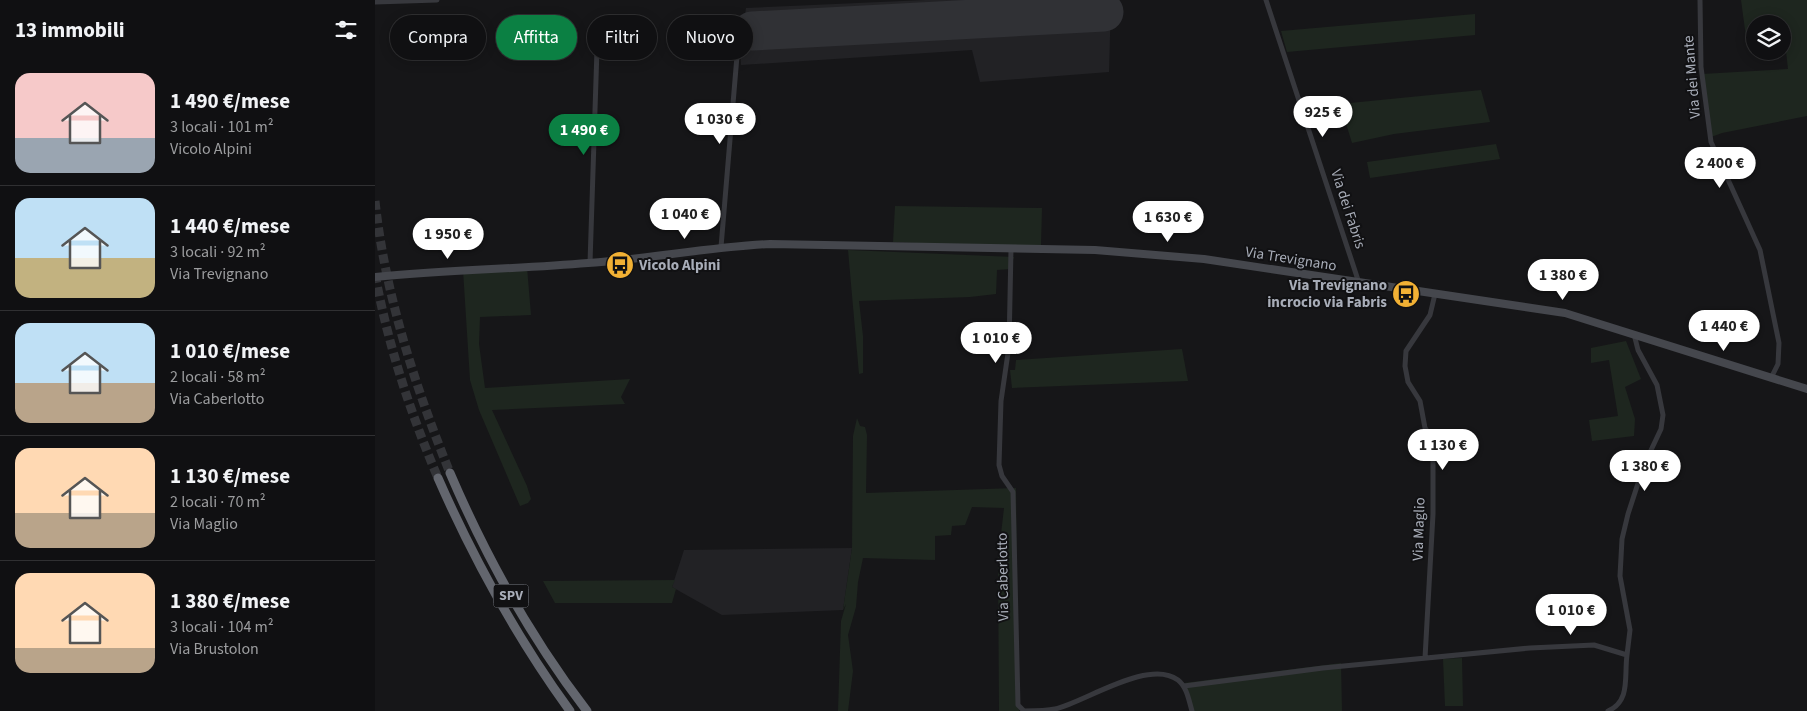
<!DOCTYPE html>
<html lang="it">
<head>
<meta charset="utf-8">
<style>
	:root { --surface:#101012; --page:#1e1e20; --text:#f1f3f6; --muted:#9c9d9f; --line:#303032; --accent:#0b8043 }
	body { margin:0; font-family:"Source Sans 3",sans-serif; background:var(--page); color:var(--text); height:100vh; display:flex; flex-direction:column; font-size:19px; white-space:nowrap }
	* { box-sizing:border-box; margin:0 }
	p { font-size:16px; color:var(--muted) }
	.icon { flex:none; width:28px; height:28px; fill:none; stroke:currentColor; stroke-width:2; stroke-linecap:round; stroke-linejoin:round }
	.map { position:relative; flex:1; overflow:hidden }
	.side { display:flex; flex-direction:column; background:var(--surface); width:375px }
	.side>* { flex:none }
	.guide { position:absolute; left:15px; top:15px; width:475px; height:45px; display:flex; gap:10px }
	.buttons { position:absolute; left:1371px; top:15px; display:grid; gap:10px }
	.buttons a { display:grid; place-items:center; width:45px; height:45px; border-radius:50%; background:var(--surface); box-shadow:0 2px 12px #0003,0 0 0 1px var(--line); font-size:25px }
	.price { position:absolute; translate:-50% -42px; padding:0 11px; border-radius:18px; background:#fff; color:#222; font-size:16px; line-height:32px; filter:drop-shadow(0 1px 2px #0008) }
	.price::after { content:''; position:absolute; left:50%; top:30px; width:15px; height:11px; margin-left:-8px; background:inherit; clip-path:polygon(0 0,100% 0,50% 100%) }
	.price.on { background:var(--accent); color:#fff }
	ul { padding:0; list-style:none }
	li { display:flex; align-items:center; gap:15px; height:125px; padding:0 15px }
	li+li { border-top:1px solid var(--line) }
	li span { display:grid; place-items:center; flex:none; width:140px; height:100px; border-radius:15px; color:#555 }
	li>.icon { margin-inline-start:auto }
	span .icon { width:60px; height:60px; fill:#fffc; stroke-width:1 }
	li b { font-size:21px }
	h2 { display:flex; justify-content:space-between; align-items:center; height:60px; padding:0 15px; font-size:21px }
	.chip { padding:0 18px; border-radius:22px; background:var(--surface); box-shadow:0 2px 12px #0003,0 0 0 1px var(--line); font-size:18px; line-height:45px }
	.chip.on { background:var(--accent); color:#fff }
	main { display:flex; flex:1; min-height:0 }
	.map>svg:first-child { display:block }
	.built { fill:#222225 }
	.green { fill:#1e261f }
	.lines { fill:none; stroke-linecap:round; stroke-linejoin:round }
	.runway { stroke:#303135; stroke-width:39 }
	.highway-tunnel { stroke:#333438; stroke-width:9; stroke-dasharray:9 4.5; stroke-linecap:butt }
	.street { stroke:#37383d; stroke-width:5 }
	.secondary { stroke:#45474d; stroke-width:8 }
	.highway { stroke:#63666e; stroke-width:9 }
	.labels { text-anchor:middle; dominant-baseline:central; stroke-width:4; stroke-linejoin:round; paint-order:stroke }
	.shield { fill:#111113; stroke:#7b7e86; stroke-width:1 }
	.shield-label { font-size:14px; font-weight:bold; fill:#a8adb8 }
	.street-label { font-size:15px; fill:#a8adb8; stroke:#111113 }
	.poi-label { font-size:15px; font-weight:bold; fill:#a8adb8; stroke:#111113; text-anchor:start }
</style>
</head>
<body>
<main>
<section class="side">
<h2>13 immobili<svg class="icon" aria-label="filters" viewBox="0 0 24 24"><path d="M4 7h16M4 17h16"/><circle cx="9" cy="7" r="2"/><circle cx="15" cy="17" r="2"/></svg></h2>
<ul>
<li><span style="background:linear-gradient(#f6c9c9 65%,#9aa5b1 0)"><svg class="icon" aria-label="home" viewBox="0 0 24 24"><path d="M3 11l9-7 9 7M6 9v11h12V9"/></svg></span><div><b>1 490 €/mese</b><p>3 locali · 101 m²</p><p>Vicolo Alpini</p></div></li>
<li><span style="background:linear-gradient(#bfe0f5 60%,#c2b280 0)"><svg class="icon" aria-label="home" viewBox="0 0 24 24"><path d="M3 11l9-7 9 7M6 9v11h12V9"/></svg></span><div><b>1 440 €/mese</b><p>3 locali · 92 m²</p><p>Via Trevignano</p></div></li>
<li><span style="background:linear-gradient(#bfe0f5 60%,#b9a48a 0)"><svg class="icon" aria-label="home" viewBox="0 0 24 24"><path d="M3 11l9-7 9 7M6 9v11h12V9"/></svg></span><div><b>1 010 €/mese</b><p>2 locali · 58 m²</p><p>Via Caberlotto</p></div></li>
<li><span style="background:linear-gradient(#ffd9b3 65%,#b9a48a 0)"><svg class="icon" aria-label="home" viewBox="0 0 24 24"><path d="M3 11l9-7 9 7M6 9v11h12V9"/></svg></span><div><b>1 130 €/mese</b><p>2 locali · 70 m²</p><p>Via Maglio</p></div></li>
<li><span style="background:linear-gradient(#ffd9b3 75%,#b9a48a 0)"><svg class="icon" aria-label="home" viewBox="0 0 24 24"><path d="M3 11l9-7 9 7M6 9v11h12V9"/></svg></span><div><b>1 380 €/mese</b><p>3 locali · 104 m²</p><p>Via Brustolon</p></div></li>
</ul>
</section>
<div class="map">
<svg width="1432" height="711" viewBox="0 0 1432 711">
	<rect width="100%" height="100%" fill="#161618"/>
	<path class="built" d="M550,0H736L734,72L605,82L597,50L366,65L365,48L371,8Z
		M477,548L468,610L347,615L297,587L309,550Z"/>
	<path class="green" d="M1366,0H1432V116L1347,133L1336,137L1327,74L1413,69L1408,24H1380V36L1371,37Z
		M1100,14V35L912,52L906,31Z
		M1106,90L1115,122L1019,134L977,143L965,104Z
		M1121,144L1125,159L995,178L992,162Z
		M520,206L667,208L666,245L634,247L518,242Z
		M473,250L639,257L635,269L622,270L621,294L595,297L484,301L488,336V373L484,374Z
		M152,267L156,315L105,317L104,344L110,388L255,379L246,397L250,404L117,410L152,486L156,499L153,503L145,506L104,410L95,380L88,270Z
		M1251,341L1266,379L1250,387L1260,419L1259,436L1217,441L1214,420L1243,416L1234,360L1216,363V348Z
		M807,349L813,381L637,388L635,370H640L641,360Z
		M482,418L485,426L490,427L492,435L491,493L641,488L644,711H624L623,560L629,508L597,507L590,525L577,526L576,535L560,536V560L488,558L483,582L481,607L473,635L478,671L473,711H463L466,621L471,604L468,610L477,548L478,436Z
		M300,580L297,587L301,589L297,603H180L168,581Z
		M1087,658L1088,706H1070L1068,659Z
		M966,663L967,711H817L809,683Z"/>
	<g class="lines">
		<path class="runway" d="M377,31L729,12"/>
		<path class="highway-tunnel" d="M0,201C10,294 40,386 75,473
			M0,274C13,345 35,412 63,478"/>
		<path class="street" d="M891,0L984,283
			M1325,0L1326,67L1336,142L1385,250L1404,343L1403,364L1396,378
			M0,2L62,0
			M346,247L363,44
			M636,249L634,346L626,401L624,465L627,476L638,492L643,705L649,711C659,711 671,711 680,709C710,702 774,658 803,680C812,687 814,701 817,711
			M215,263L222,49
			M1252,655L1255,630L1245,576L1247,539L1253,514L1269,465L1286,429L1288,415L1282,385L1263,350L1259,334
			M1050,658L1058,514V440L1050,428L1045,401L1033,382L1030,366L1031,351L1055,315L1060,294
			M809,686L948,668L1155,648L1219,645L1252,655C1249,676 1256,701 1233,711"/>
		<path class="secondary" d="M0,277C71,270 142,269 213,263C274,259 334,247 395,244L720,250L829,259L1190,313L1432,389"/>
		<path class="highway" d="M75,473C111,557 156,638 212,711
			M63,478C99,560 142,638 195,711"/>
	</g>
	<defs>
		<g id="bus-disc" transform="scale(1.4375)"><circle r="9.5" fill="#f2b134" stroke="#111113"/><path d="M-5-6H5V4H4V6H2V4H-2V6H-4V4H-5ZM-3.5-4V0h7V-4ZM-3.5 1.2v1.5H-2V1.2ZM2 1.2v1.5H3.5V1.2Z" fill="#111"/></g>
	</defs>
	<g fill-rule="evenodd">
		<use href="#bus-disc" x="245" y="265"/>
		<use href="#bus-disc" x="1031" y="294"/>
	</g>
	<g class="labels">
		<rect class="shield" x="118.5" y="584.5" width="35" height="23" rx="4"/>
		<g class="shield-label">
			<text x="136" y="596">SPV</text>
		</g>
		<g class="street-label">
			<text transform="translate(1317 77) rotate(-95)">Via dei Mante</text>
			<text transform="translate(973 209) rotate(72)">Via dei Fabris</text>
			<text transform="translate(916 259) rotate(9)">Via Trevignano</text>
			<text transform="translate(1044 529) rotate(-88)">Via Maglio</text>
			<text transform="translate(628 577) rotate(-91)">Via Caberlotto</text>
		</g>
		<g class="poi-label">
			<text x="264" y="265">Vicolo Alpini</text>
			<text x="1012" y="285" text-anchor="end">Via Trevignano<tspan x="1012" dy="17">incrocio via Fabris</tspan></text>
		</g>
	</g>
</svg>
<div class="buttons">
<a><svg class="icon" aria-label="layers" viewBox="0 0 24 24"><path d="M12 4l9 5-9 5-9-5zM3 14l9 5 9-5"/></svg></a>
</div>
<b class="price" style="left:948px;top:138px">925 €</b>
<b class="price" style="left:345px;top:145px">1 030 €</b>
<b class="price on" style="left:209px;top:156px">1 490 €</b>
<b class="price" style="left:1345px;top:189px">2 400 €</b>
<b class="price" style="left:310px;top:240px">1 040 €</b>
<b class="price" style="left:793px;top:243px">1 630 €</b>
<b class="price" style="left:73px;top:260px">1 950 €</b>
<b class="price" style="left:1188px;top:301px">1 380 €</b>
<b class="price" style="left:1349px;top:352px">1 440 €</b>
<b class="price" style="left:621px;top:364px">1 010 €</b>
<b class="price" style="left:1068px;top:471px">1 130 €</b>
<b class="price" style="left:1270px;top:492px">1 380 €</b>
<b class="price" style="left:1196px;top:636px">1 010 €</b>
<div class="guide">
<a class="chip">Compra</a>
<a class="chip on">Affitta</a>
<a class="chip">Filtri</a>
<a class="chip">Nuovo</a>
</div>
</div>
</main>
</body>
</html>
